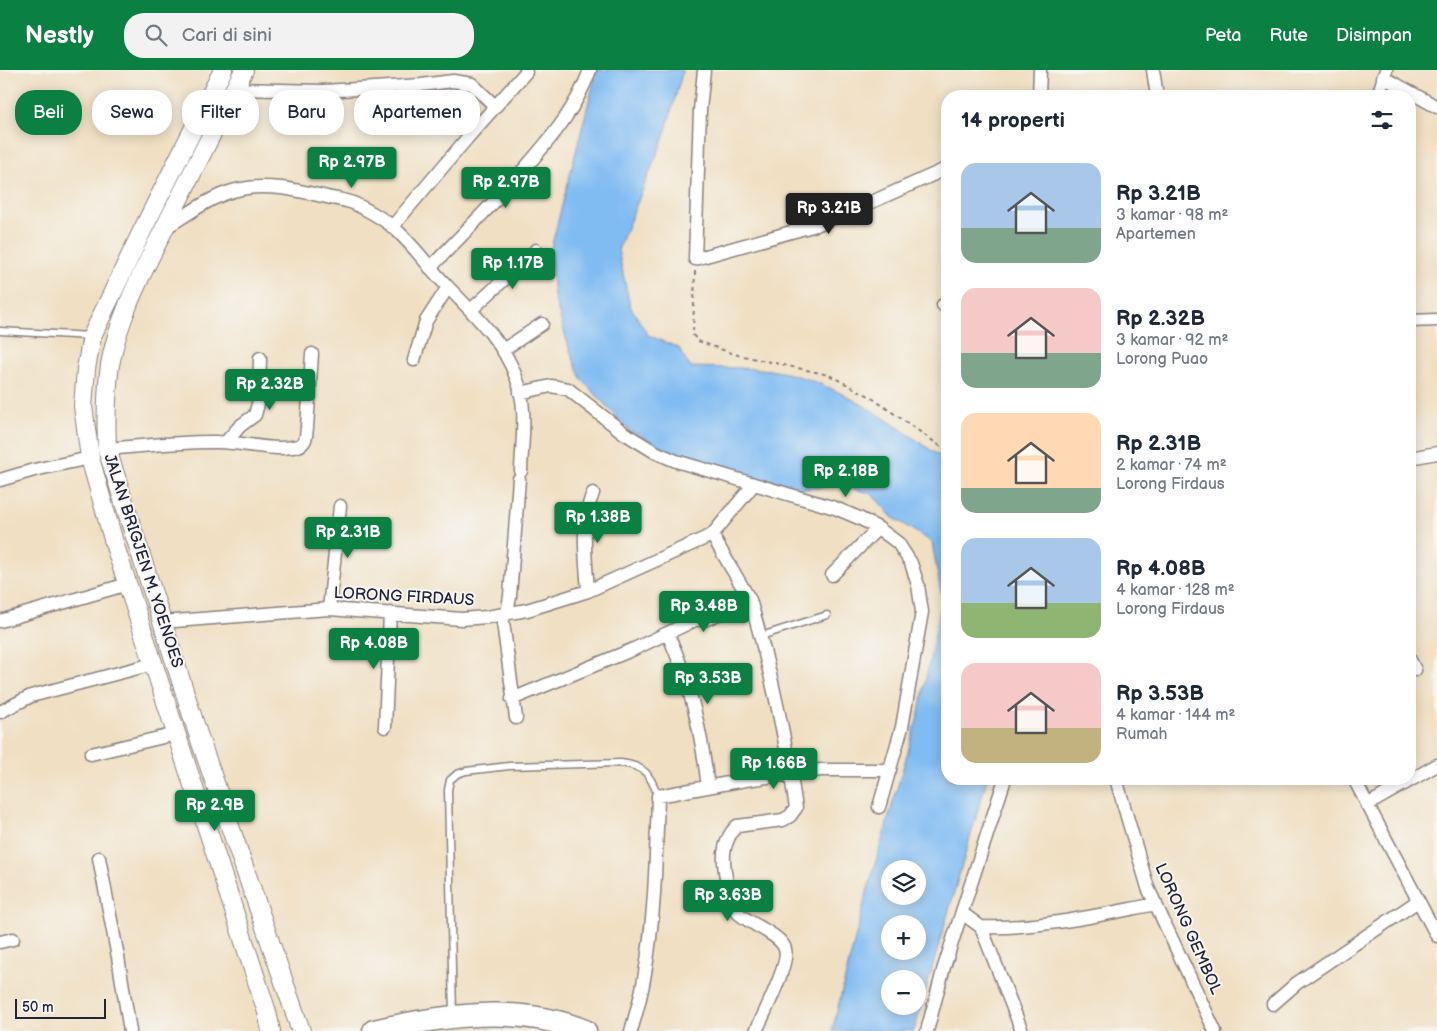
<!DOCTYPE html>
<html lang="id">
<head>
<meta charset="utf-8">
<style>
	:root { --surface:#fff; --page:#f2f2f3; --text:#1f2937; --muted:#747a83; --accent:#0b8043 }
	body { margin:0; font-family:"Balsamiq Sans",sans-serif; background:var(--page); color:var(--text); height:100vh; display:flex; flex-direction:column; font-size:19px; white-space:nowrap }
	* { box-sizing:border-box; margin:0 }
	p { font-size:16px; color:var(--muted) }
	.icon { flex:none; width:28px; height:28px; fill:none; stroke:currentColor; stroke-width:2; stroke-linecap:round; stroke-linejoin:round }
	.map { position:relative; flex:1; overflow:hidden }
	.details { position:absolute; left:941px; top:20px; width:475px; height:695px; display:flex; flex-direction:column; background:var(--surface); border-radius:20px; box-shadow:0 2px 12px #0003 }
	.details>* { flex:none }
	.top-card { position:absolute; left:15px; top:20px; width:475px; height:45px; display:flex; gap:10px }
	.buttons { position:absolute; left:881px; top:790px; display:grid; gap:10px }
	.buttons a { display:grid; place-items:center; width:45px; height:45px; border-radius:50%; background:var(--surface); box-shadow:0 2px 12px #0003; font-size:25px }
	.scale { position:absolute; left:15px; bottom:12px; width:91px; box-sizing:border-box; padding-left:5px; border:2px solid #22223b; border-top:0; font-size:14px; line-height:18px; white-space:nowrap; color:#22223b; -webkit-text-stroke:4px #f6f6f2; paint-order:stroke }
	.price { position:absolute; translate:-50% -42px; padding:0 11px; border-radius:5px; background:var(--accent); color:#fff; font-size:16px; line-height:32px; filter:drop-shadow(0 1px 2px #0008) }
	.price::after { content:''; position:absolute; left:50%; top:30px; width:15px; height:11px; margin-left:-8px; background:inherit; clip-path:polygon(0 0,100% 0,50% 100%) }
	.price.current { background:#222; color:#fff }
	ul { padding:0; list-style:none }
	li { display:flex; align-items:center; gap:15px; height:125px; padding:0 20px }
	li span { display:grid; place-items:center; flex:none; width:140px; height:100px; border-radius:15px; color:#555 }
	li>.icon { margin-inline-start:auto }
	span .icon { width:60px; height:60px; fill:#fffc; stroke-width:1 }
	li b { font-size:21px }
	h2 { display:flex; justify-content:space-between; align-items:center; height:60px; padding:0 20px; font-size:21px }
	.chip { padding:0 18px; border-radius:20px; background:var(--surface); box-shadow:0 2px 12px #0003; font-size:18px; line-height:45px }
	.chip.current { background:var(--accent); color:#fff }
	header { display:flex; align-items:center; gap:30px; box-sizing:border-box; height:70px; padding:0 25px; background:var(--accent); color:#fff }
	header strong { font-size:24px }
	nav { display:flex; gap:28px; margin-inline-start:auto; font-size:18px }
	.search { width:350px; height:45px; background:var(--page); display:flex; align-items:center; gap:12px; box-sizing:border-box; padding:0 18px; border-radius:20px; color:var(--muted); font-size:19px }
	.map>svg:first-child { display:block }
	.water { fill:#80bbf2; stroke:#516e96; fill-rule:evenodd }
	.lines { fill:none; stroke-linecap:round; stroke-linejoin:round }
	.lane-casing { stroke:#89807e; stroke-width:9 }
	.street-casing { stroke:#89807e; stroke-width:15 }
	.secondary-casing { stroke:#89807e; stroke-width:20 }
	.highway-casing { stroke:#89807e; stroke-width:25 }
	.path { stroke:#89807e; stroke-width:2; stroke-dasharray:4 4; stroke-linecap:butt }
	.lane { stroke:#fff; stroke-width:6 }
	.street { stroke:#fff; stroke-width:12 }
	.secondary { stroke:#fff; stroke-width:18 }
	.highway { stroke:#fff; stroke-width:22 }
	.labels { text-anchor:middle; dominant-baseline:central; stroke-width:4; stroke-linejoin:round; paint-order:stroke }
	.street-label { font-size:16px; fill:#22223b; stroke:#f6f6f2 }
</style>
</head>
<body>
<header>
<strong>Nestly</strong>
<div class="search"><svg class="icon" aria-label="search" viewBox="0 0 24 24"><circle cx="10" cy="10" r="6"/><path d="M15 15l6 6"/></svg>Cari di sini</div>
<nav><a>Peta</a><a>Rute</a><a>Disimpan</a></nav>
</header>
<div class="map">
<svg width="1437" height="961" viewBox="0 0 1437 961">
	<rect width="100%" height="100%" fill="#f6f6f2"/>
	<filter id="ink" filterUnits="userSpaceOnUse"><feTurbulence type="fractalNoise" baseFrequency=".02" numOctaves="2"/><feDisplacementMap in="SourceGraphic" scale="10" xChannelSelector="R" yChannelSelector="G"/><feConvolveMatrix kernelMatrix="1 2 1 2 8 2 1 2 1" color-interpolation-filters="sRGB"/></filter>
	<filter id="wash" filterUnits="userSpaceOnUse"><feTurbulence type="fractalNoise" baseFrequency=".0096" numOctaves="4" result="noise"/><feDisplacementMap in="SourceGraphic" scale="20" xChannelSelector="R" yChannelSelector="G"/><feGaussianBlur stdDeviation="1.12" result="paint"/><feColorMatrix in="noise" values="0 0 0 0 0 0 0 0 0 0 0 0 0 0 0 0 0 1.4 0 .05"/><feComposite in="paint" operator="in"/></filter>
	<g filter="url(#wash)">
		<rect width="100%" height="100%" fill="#f0dfc2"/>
		<path class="water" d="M597,0H683L664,67L618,180L630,236L648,265L679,278L690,297C716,298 744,297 770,300C838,310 892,354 947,391L948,709H987L914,961H832L865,829L919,643L942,529L932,472L892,447L872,424L840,415L798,420L757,410L677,385L629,360L581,309L568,275L554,226L550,182ZM890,799H918V826H890ZM890,854H918V881H890ZM890,909H918V936H890Z"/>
	</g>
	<g filter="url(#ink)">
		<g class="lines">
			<g class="lane-casing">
				<path id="lane" d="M0,261L91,266
					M761,566L827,545
					M453,944L448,720L450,710L457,704L466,701L509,696L621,693C645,696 650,704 658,726"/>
			</g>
			<g class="street-casing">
				<path id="street" d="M704,0L700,40L695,189L816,155L856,139L948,98
					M1153,0L1157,26
					M1383,7L1437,37
					M234,19L322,21L358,19L421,15L453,11L472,14L495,36
					M1039,26L1040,0
					M1378,26L1386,0
					M392,157L469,66L526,2
					M165,158C189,144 213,124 241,119C269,113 300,121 327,127C335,129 345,130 353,133C366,139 380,147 392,156C413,174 429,198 448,217C474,244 503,271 516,307C528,336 522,370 521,401
					M430,198C462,165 495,132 525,98C552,67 576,39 590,0
					M943,235L948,233
					M471,240L536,180
					M1410,251L1437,250
					M503,280L542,254
					M414,290L426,251L448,217
					M520,323L551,316L568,319L624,363L655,382L676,391L835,438L859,448L878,458L898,473L911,493L918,515L922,542L902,657L879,737
					M226,372L240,356L255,345L259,330L260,288
					M107,379C144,376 181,371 218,372C241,372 275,382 298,376C307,373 306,365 307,357L312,284
					M1410,388L1437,383
					M0,410L34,400L90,388
					M712,465L750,530
					M832,505L878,458
					M588,521C586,490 580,453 593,423
					M329,539L340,436
					M507,544L510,526L519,409
					M502,545L516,648
					M0,551L128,514
					M162,552L329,539L462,549L487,547L527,540L588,521L712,465L754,414
					M668,564C691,616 701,660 708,717
					M1410,590L1415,600
					M512,629L634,579L695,550L707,549L750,530C770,597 786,670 796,738L790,746L783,750L737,756C730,762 725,774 724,783C723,796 729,832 737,842C748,854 781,864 785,879C790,892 763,946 756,961
					M0,642L31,626L153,594
					M385,657L390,543
					M91,684L176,664
					M1116,709L1148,818L1215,961
					M1354,709L1437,866
					M1367,735L1437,695
					M99,788L118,887L130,961
					M962,843L981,857L1022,961
					M981,857C1040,859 1098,845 1156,834
					M0,872L13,869
					M1273,934L1297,913L1418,831
					M631,961C636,944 641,927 644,909C655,849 656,787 658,726L745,710L821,700H890
					M927,961L944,897L1005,709"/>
			</g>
			<g class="secondary-casing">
				<path id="secondary" d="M223,0L141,163L92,266L86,299L83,336L90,388L115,476L267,942L271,961
					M244,0C219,49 195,98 170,147C147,194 119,243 110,295C106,323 106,351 107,379L199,667L301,961"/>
			</g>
			<g class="highway-casing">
				<path id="highway" d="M374,961C442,945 519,934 585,961"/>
			</g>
			<path class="path" d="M695,201L693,265L698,271L734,284L829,305L869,326L943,378"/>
			<use href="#lane" class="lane"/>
			<use href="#street" class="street"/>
			<use href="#secondary" class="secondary"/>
			<use href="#highway" class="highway"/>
		</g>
	</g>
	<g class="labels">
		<g class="street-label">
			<text transform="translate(143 491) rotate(72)">JALAN BRIGJEN M. YOENOES</text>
			<text transform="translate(404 527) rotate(3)">LORONG FIRDAUS</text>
			<text transform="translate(1188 859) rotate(66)">LORONG GEMBOL</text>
		</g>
	</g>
</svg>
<div class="buttons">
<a><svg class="icon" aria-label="layers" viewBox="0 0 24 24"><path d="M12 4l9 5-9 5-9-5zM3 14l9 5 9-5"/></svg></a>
<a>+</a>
<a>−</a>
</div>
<div class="scale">50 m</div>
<b class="price" style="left:352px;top:119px">Rp 2.97B</b>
<b class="price" style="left:506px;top:139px">Rp 2.97B</b>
<b class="price current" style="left:829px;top:165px">Rp 3.21B</b>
<b class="price" style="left:513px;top:220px">Rp 1.17B</b>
<b class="price" style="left:270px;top:341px">Rp 2.32B</b>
<b class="price" style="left:846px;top:428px">Rp 2.18B</b>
<b class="price" style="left:598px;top:474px">Rp 1.38B</b>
<b class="price" style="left:348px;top:489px">Rp 2.31B</b>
<b class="price" style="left:704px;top:563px">Rp 3.48B</b>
<b class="price" style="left:374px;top:600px">Rp 4.08B</b>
<b class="price" style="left:708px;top:635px">Rp 3.53B</b>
<b class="price" style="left:774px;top:720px">Rp 1.66B</b>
<b class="price" style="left:215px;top:762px">Rp 2.9B</b>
<b class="price" style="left:728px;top:852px">Rp 3.63B</b>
<div class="top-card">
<a class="chip current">Beli</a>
<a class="chip">Sewa</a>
<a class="chip">Filter</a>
<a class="chip">Baru</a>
<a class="chip">Apartemen</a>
</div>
<section class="details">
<h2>14 properti<svg class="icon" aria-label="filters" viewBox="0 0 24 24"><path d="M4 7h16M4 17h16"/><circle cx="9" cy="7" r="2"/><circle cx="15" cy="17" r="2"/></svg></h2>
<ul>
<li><span style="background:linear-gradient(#a9c7e8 65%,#7fa58c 0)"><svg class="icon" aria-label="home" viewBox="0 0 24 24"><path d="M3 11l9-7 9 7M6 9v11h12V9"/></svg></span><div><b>Rp 3.21B</b><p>3 kamar · 98 m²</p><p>Apartemen</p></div></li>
<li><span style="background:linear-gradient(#f6c9c9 65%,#7fa58c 0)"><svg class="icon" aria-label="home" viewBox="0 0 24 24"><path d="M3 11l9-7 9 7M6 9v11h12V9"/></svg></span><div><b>Rp 2.32B</b><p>3 kamar · 92 m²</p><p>Lorong Puao</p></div></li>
<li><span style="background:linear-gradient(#ffd9b3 75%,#7fa58c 0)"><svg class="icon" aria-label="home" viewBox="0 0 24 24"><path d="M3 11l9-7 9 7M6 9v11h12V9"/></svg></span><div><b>Rp 2.31B</b><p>2 kamar · 74 m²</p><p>Lorong Firdaus</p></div></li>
<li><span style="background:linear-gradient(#a9c7e8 65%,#8fb573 0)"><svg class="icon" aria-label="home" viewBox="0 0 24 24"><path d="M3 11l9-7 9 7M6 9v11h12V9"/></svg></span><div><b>Rp 4.08B</b><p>4 kamar · 128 m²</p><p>Lorong Firdaus</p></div></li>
<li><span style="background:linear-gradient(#f6c9c9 65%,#c2b280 0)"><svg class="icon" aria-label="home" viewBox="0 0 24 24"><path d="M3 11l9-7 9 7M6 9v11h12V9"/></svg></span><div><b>Rp 3.53B</b><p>4 kamar · 144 m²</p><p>Rumah</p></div></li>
</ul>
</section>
</div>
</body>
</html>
